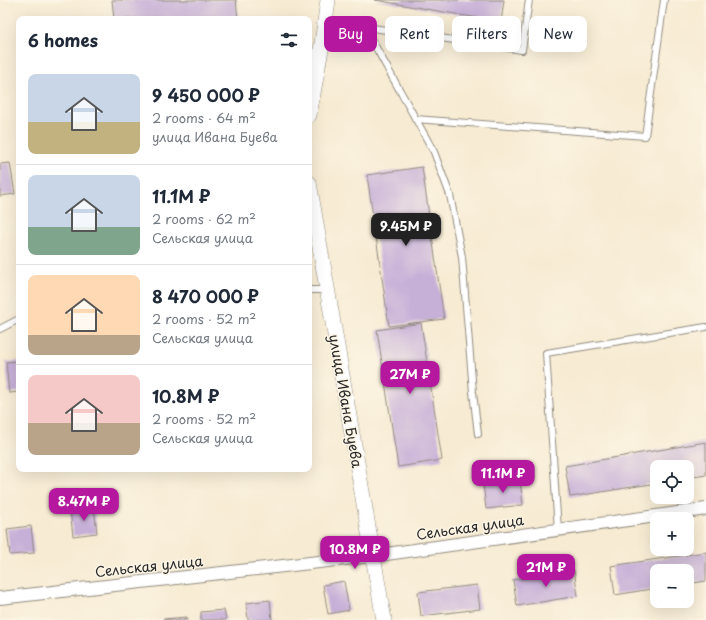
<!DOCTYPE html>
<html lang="en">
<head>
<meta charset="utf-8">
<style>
	:root { --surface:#fff; --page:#f6f6f7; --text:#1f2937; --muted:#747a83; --line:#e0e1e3; --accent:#b5179e }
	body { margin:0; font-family:"Playpen Sans",sans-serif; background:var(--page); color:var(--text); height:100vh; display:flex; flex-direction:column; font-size:15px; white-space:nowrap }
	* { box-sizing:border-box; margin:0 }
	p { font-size:13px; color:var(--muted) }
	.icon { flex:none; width:22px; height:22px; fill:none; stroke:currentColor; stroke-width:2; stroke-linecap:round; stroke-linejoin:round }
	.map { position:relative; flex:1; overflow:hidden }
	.side { position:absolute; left:16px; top:16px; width:296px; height:456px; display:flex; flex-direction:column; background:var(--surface); border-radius:8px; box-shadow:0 4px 16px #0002 }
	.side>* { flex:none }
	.hud { position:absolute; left:324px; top:16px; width:322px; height:36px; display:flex; gap:8px }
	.fabs { position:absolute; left:650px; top:460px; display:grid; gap:8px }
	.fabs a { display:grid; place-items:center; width:44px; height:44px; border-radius:8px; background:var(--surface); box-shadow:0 4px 16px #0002; font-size:20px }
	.price { position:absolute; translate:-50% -34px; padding:0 9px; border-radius:8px; background:var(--accent); color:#fff; font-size:13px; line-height:26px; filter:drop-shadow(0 1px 2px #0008) }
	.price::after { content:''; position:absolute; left:50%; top:24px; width:12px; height:9px; margin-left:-6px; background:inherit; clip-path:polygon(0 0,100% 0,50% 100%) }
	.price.on { background:#222; color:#fff }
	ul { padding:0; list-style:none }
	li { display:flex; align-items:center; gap:12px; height:100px; padding:0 12px }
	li+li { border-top:1px solid var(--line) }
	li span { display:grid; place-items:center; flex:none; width:112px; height:80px; border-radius:8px; color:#555 }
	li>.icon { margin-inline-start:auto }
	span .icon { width:48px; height:48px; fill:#fffc; stroke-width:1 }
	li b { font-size:17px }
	h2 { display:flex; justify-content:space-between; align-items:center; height:48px; padding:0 12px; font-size:17px }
	.pill { padding:0 14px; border-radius:8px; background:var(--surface); box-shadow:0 4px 16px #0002; font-size:14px; line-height:36px }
	.pill.on { background:var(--accent); color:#fff }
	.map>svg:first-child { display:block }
	.building { fill:#c7b0d8 }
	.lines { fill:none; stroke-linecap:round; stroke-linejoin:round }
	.service-casing { stroke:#918b7f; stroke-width:8 }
	.minor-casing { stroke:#918b7f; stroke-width:14 }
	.tertiary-casing { stroke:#918b7f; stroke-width:16 }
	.service { stroke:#fff; stroke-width:6 }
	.minor { stroke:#fff; stroke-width:12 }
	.tertiary { stroke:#fff; stroke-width:15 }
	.labels { text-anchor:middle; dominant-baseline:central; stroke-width:3; stroke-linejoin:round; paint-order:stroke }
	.street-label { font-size:14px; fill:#2b2b2b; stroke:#fcf5e5 }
</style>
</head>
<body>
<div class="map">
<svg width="706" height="620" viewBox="0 0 706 620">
	<rect width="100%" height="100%" fill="#fcf5e5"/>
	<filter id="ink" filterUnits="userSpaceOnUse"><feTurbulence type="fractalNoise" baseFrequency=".025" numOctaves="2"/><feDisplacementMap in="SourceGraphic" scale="8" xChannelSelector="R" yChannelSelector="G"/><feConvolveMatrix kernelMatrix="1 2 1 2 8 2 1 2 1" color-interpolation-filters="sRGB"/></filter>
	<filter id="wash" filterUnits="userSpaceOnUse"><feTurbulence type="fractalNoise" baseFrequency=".012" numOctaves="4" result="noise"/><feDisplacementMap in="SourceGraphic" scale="16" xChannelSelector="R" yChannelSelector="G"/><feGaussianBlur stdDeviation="0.9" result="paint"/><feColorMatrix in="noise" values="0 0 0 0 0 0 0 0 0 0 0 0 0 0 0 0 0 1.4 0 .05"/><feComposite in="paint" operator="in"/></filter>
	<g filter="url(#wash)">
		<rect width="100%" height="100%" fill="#f7ebd3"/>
		<g id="blocks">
			<path class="building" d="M112,0H236L238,19H114Z
				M375,0H504L501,22Z
				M10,163L15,194L0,196V164Z
				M422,167L444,319L389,326L367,175Z
				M421,323L442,460L398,467L377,330Z
				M19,361V392L9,393L6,362Z
				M706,442V475L687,478V467H657V483L570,497L565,466Z
				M520,479L523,505L486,509L483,483Z
				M94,507L97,533L73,536L70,510Z
				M31,526L34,553L10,555L7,529Z
				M706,552V581L687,584V571H657V588L615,595L611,566Z
				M574,570L578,596L517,606L513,580Z
				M344,581L349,610L328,614L323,585Z
				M477,585L480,609L421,616L418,592Z
				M270,600L272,620H248L246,603Z
				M224,610L226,620H201V612Z
				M187,617V620H163V619Z"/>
		</g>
	</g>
	<g filter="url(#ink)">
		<use href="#blocks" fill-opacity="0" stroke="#918b7f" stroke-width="1"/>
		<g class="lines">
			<g class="service-casing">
				<path id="service" d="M325,21L522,50L529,0
					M364,26L434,152L450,195L462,257L473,392L478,434
					M415,119L645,136L664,0
					M309,290H327
					M0,329L19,319
					M558,530L546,353L706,327"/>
			</g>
			<g class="minor-casing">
				<path id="minor" d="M0,598L372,556L706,509"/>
			</g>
			<g class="tertiary-casing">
				<path id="tertiary" d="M309,115L322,44L328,0
					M309,183L384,620"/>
			</g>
			<use href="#service" class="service"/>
			<use href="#minor" class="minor"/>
			<use href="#tertiary" class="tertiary"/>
		</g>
	</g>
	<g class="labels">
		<g class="street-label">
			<text transform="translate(346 401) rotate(80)">улица Ивана Буева</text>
			<text transform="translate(470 527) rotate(-8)">Сельская улица</text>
			<text transform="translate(149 566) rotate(-6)">Сельская улица</text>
		</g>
	</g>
</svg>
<div class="fabs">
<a><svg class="icon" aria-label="locate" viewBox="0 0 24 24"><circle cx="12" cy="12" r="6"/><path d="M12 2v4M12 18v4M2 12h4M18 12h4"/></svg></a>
<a>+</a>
<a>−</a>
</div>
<b class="price on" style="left:406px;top:247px">9.45M ₽</b>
<b class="price" style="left:410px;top:395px">27M ₽</b>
<b class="price" style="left:503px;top:494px">11.1M ₽</b>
<b class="price" style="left:84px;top:522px">8.47M ₽</b>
<b class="price" style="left:355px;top:570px">10.8M ₽</b>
<b class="price" style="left:546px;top:588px">21M ₽</b>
<div class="hud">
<a class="pill on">Buy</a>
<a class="pill">Rent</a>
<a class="pill">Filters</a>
<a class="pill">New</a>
</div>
<section class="side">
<h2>6 homes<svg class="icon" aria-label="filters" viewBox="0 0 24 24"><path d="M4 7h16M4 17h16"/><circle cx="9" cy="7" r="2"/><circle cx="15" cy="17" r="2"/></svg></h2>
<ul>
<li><span style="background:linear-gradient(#c9d6e8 60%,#c2b280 0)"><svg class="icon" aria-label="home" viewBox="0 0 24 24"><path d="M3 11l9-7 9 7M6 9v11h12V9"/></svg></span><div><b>9 450 000 ₽</b><p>2 rooms · 64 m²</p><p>улица Ивана Буева</p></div></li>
<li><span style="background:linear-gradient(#c9d6e8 65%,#7fa58c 0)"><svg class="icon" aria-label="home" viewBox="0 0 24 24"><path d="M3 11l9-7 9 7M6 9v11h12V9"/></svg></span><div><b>11.1M ₽</b><p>2 rooms · 62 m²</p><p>Сельская улица</p></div></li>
<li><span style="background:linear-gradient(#ffd9b3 75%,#b9a48a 0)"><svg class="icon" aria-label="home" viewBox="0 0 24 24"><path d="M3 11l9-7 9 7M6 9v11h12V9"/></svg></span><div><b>8 470 000 ₽</b><p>2 rooms · 52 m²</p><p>Сельская улица</p></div></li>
<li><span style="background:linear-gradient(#f6c9c9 60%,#b9a48a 0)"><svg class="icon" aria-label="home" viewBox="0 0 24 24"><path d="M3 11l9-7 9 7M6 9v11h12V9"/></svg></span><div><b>10.8M ₽</b><p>2 rooms · 52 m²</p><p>Сельская улица</p></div></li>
</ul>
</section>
</div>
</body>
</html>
